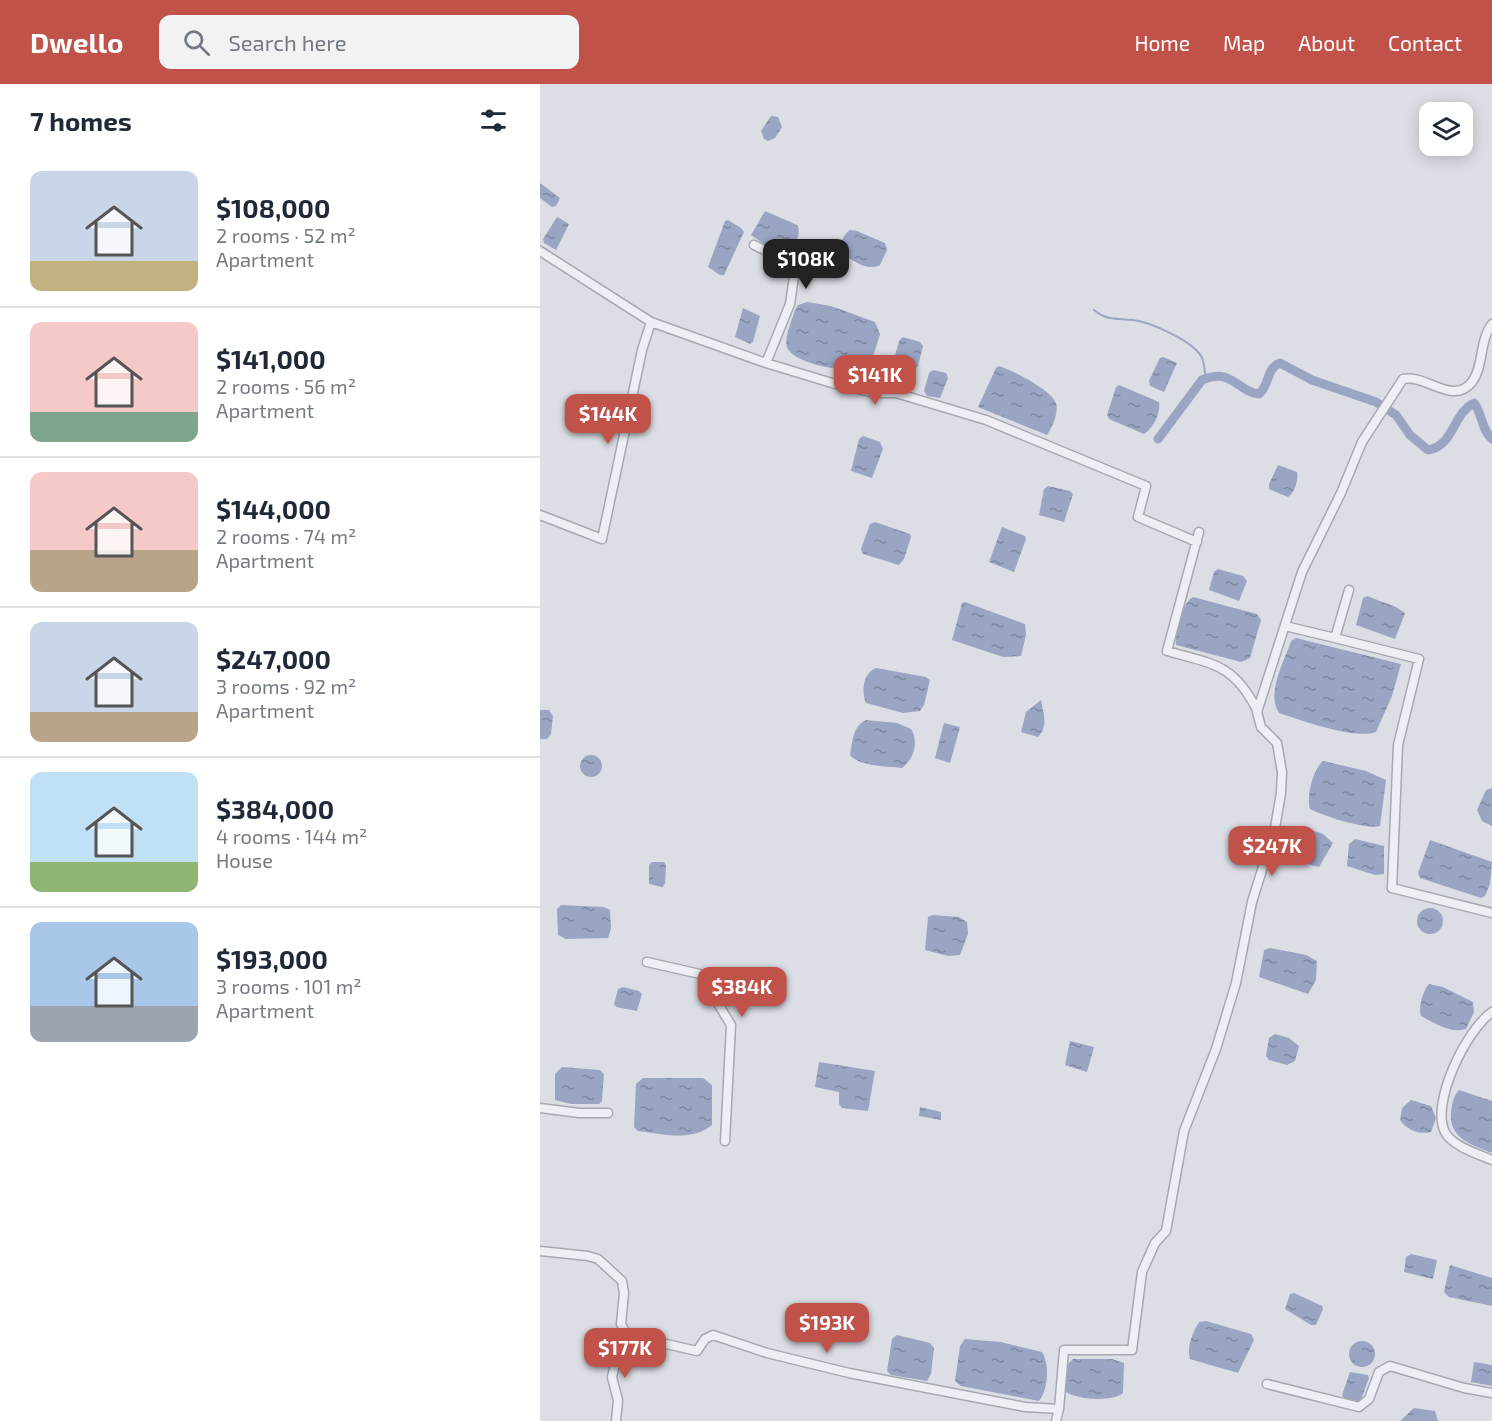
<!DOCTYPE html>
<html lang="en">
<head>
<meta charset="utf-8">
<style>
	:root { --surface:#fff; --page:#f2f2f3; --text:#1f2937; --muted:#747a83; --line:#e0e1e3; --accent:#c1524a }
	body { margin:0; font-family:"Exo 2",sans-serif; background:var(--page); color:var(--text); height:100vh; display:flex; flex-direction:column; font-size:22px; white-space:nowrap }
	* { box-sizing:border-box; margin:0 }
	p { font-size:20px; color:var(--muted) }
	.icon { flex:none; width:33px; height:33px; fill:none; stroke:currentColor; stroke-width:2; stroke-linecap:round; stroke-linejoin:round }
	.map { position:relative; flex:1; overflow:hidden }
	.drawer { display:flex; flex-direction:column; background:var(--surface); width:540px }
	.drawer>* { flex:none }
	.controls { position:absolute; left:879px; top:18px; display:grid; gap:12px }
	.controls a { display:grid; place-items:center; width:54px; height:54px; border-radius:12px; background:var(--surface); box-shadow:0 3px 15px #0003; font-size:30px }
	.price { position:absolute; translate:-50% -51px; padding:0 14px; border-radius:12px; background:var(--accent); color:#fff; font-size:20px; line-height:39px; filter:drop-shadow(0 2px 3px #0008) }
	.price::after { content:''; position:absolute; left:50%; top:36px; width:18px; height:14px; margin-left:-9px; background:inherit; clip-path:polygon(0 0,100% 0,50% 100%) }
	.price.on { background:#222; color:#fff }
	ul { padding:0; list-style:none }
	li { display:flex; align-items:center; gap:18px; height:150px; padding:0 30px }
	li+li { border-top:2px solid var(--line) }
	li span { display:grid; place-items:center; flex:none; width:168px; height:120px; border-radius:12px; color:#555 }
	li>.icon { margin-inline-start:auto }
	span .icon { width:72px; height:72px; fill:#fffc; stroke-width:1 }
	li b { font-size:26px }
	h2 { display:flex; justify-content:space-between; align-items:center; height:72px; padding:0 30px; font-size:26px }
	header { display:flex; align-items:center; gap:36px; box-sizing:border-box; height:84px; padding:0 30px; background:var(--accent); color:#fff }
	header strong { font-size:28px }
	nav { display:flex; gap:33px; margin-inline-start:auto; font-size:21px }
	.search { width:420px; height:54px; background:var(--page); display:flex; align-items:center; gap:15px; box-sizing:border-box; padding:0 21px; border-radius:12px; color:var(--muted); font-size:22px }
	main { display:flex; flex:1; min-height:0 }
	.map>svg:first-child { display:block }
	.water { fill:url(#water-ripples) }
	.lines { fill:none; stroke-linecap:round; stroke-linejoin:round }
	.stream { stroke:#9aa5c3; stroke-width:2 }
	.canal { stroke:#9aa5c3; stroke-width:9 }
	.minor-casing { stroke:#a6a8b2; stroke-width:11 }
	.minor { stroke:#eeeff4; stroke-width:8 }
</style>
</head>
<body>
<header>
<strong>Dwello</strong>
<div class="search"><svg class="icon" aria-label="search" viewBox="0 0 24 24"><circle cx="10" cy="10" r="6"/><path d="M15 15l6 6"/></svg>Search here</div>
<nav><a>Home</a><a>Map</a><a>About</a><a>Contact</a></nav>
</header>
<main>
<section class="drawer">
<h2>7 homes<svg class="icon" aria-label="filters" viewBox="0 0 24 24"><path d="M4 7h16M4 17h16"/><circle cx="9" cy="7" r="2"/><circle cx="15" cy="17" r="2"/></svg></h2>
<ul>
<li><span style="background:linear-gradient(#c9d6e8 75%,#c2b280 0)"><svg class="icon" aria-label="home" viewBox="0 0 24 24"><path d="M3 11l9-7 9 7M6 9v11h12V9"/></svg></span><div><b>$108,000</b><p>2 rooms · 52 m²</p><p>Apartment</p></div></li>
<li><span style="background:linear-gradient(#f6c9c9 75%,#7fa58c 0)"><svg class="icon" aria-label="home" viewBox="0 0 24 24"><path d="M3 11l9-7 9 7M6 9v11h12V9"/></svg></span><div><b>$141,000</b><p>2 rooms · 56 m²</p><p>Apartment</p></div></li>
<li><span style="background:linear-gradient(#f6c9c9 65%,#b9a48a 0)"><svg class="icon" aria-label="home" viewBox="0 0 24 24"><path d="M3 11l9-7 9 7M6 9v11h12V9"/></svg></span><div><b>$144,000</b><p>2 rooms · 74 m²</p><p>Apartment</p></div></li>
<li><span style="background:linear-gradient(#c9d6e8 75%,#b9a48a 0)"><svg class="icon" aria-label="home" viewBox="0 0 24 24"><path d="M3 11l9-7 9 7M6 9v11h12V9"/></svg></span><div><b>$247,000</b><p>3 rooms · 92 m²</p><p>Apartment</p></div></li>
<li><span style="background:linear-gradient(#bfe0f5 75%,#8fb573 0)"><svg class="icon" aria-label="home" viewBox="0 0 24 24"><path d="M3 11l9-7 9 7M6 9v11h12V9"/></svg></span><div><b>$384,000</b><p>4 rooms · 144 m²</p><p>House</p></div></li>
<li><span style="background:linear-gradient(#a9c7e8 70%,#9aa5b1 0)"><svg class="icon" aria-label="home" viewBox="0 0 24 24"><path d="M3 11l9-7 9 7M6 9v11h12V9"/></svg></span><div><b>$193,000</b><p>3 rooms · 101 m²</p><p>Apartment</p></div></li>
</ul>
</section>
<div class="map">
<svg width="952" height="1337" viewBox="0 0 952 1337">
	<defs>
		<pattern id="water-ripples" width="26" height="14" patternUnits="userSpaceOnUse" patternTransform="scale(1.5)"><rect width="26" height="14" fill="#9aa5c3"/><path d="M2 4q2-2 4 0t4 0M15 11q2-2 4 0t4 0" fill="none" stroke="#7e879f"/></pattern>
	</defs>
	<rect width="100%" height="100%" fill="#dcdee5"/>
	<path class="water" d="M231,32L238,33L242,43L235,54L228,57L224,55L221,47Z
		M0,99L20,114L16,122L12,123L0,114Z
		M225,127L257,141C263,151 253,161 247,169H237L211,151Z
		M17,133L29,140L16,166L4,159L3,155Z
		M188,136L201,144L204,148L184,191H180L168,183L185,137Z
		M310,146L317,147L345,159L347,166L340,181C327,188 312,176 301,169C299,160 303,151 310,146Z
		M267,218L291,222L335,238L340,250L330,283C314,291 253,281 247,263C244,253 252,236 255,226L258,221Z
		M203,224L220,232L213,258L210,260L195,253Z
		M363,253L380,258L383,262L378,282L373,287L356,283L353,279L359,257Z
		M623,273L637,279L624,308L610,302L609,297L620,274Z
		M459,282C474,287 510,305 516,319C519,328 512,344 507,351L438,323L456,284Z
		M393,286L406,289L408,294L400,314L387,312L384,307L389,289Z
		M579,301L619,318C621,329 613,345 604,350L569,335L567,331L576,303Z
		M323,352L340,358L343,365L332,394L311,387L319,355Z
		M738,381L757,388C759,396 754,409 748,413L729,405V400Z
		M508,402L530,407L533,410L524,438L499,431L504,405Z
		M335,438L370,450L371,453L364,475L359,481L323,470L321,465L330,440Z
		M462,443L485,452L486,455L474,488L449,478Z
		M678,485L703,492L707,497L699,517L669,506L674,488Z
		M827,512L856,523L865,529L855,555L816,541L823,514Z
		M653,513L717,530L721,536L710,574L701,578L636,561C634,549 642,519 653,513Z
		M425,518L485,540L486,551L481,572L463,573L412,556L422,519Z
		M756,554L861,580L852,612L836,648C816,656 760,636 739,629C726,609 744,578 751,557Z
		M336,584L386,593L390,596L384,621L380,627L363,629L326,619C321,608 323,589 336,584Z
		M501,616C503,629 509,641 498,653L481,648L486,628Z
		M0,626H9L13,632L11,650L7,655H0Z
		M326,636L357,639L371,645C379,657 374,675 362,684C348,682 320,683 310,671C313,657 312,643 326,636Z
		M404,639L420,643L410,679L395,674Z
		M40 682a11 11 0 1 1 22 0a11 11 0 1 1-22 0Z
		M783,677L826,687L846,696L840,742C827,746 783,732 770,725C766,713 773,685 783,677Z
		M952,704V742L942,737L937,726L946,706Z
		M761,742L783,750L793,759L779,783L752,776L748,772L755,747Z
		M815,755L844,762V790L835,791L807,782L809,760Z
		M890,756L952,778L950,800L945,812L941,814L880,794L878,789Z
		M112,778H124L126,781L125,800L122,803L109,800V781Z
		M21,821L64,823L70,826L71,845L68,854L26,855L18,851L17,825Z
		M877 837a13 13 0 1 1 26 0a13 13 0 1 1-26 0Z
		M393,831L419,833L427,838L428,850L420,871L408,872L385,866L388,833Z
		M730,864L766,871L777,877L776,896L768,910L719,893L724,866Z
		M889,900L903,903L933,918L934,928L926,945C911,950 894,939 881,932C878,924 883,906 889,900Z
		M83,903L99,907L102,910L97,927L76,923L74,920L78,905Z
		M735,950L749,954L759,962L755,977L747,981L729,976L726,972L729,954Z
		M530,957L554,963L547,988L525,981Z
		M279,978L335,987L328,1027L302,1024L299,1020V1008L275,1003Z
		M22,983L60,986L64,990L62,1017L59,1020H31L15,1016V990Z
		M103,994H163L172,1001V1041C152,1058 122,1050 98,1047L94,1043L96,1000Z
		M919,1006L952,1017V1069C931,1061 909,1054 911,1029C912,1021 913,1012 919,1006Z
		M871,1016L891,1022L896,1034L891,1048C879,1051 867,1046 860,1036L862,1024Z
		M380,1023L401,1028V1036L379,1032Z
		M871,1170L897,1176L893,1195L864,1188L866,1173Z
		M910,1181L952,1194V1222L909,1213L904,1208Z
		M754,1209L782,1222L783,1225L776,1241H771L745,1225L750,1210Z
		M666,1237L711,1250L714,1256L698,1289L650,1275C646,1264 653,1248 659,1238Z
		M357,1251L390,1259L394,1264L391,1290L387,1297L351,1291L347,1287L352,1255Z
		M425,1255L461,1258L502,1268C510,1280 508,1307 499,1317L421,1302L415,1297L420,1262Z
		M809 1270a13 13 0 1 1 26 0a13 13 0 1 1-26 0Z
		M533,1275H572L584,1279L583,1309C573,1318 538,1316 526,1308L524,1301L527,1281Z
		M934,1278L952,1281V1302L931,1298Z
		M810,1288L828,1291L829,1294L820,1318L804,1314L802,1311Z
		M874,1324L895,1327L898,1337H860Z"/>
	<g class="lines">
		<path class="stream" d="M554,226C567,237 577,234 593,236C611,238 652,257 661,272C665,278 664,288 666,294"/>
		<path class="canal" d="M618,355L662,296C693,283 697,308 719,310C730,301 726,284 740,279L772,296L836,318L856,331L870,351L888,366C914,362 913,329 934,319C943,331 941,345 952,355"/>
		<g class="minor-casing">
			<path id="minor" d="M214,161L241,174L255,186L250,220L226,279
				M0,167L111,238L226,279L292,299L335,309H356L446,336L606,402L598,433L657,458
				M0,431L62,455L102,266L111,238
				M659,448L627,567C673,580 694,580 717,626
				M745,542L795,554L809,506
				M795,554L879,575L858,661L852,804L952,829
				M107,878L160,890L191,941L185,1057
				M952,928C927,945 890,1019 905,1048C912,1062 938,1070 952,1076
				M0,1024L39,1029H68
				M0,1167L48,1172L58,1175L82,1197L84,1209L81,1240L87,1251L157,1267L165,1255L173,1251L227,1269L309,1289L485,1323L519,1325L524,1266H592L602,1188L615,1159L626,1147L644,1047L676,965L696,899L712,818L735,744L741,709L742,688L737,659L721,643L717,628L762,488L801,409L822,358L863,295C886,290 913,322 932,298C944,282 939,257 952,240
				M727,1300L819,1323L829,1315L839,1288L850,1282L924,1304L952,1309
				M76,1337L78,1316L72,1293L83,1247
				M516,1337L519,1325"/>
		</g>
		<use href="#minor" class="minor"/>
	</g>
</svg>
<div class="controls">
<a><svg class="icon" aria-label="layers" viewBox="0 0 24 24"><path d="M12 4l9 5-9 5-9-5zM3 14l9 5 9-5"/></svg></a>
</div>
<b class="price on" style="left:266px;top:206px">$108K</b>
<b class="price" style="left:335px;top:322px">$141K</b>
<b class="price" style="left:68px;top:361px">$144K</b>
<b class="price" style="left:732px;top:793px">$247K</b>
<b class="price" style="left:202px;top:934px">$384K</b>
<b class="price" style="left:287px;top:1270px">$193K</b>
<b class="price" style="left:85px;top:1295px">$177K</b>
</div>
</main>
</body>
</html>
